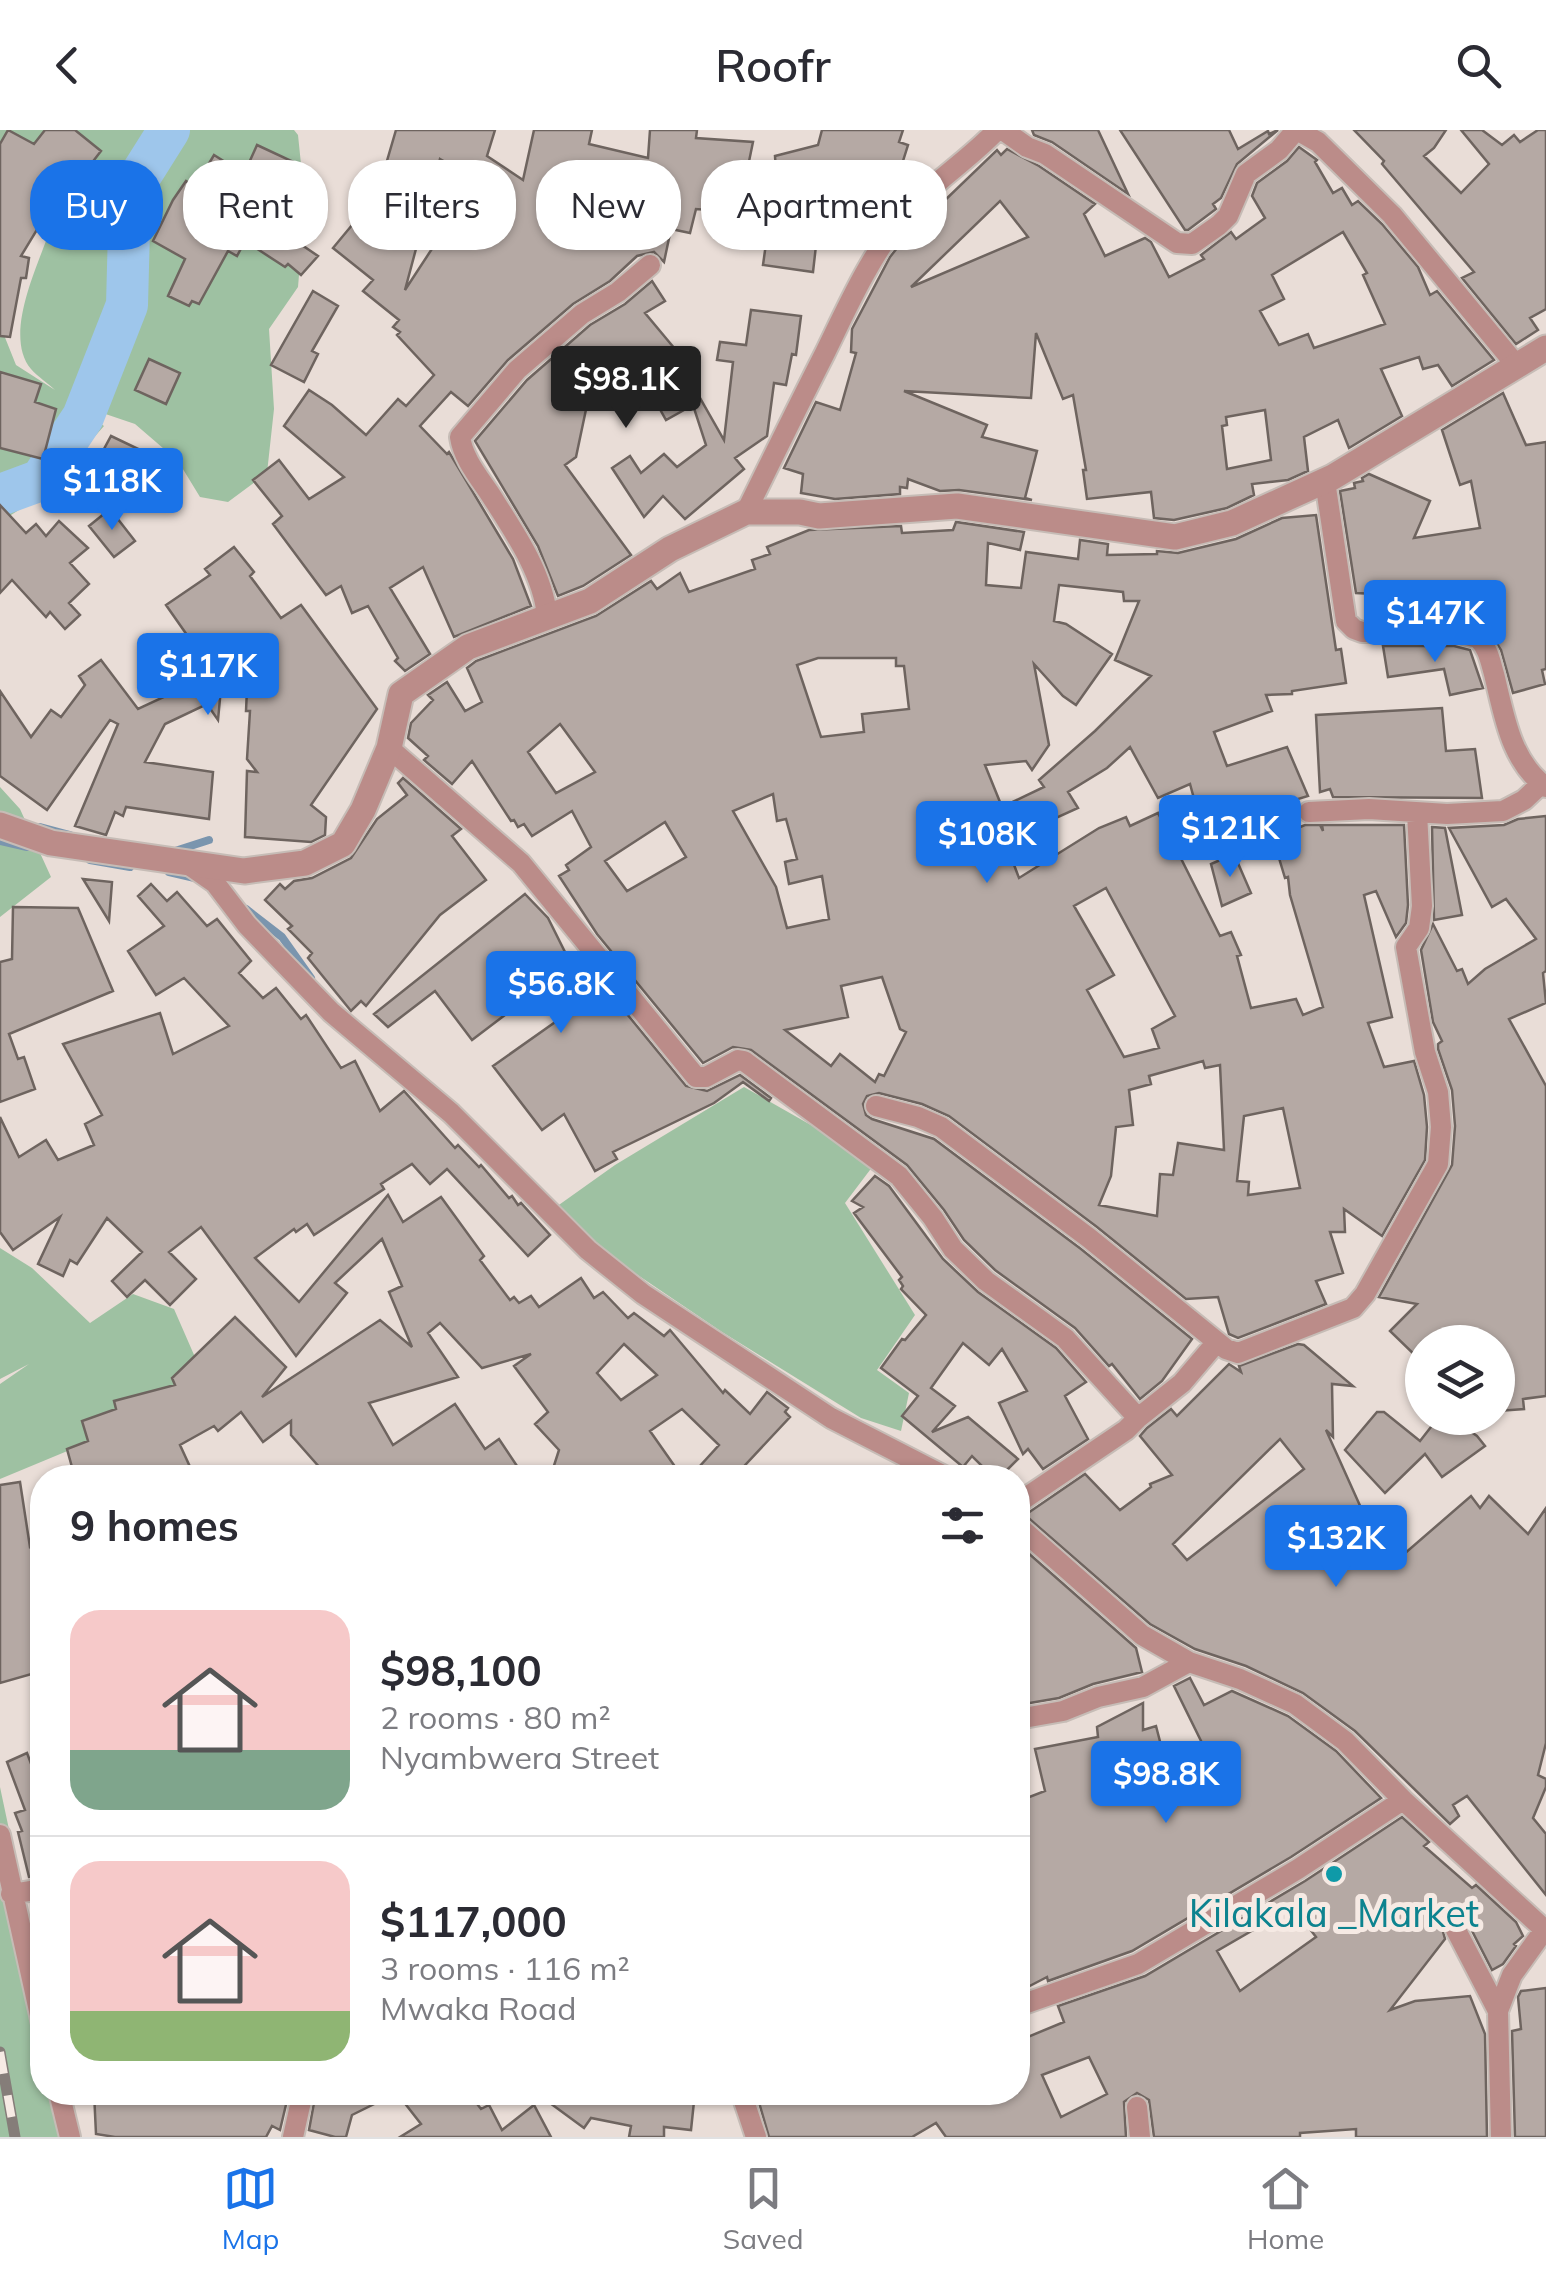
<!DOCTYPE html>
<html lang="en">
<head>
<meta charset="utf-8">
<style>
	:root { --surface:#fff; --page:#f7f7f7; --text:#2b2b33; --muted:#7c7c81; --line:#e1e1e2; --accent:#1a73e8 }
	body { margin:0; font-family:Mulish,sans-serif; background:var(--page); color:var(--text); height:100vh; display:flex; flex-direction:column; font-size:38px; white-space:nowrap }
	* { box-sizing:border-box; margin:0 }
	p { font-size:32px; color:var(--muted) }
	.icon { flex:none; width:55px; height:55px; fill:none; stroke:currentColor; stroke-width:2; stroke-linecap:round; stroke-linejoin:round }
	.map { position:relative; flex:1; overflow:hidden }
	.panel { position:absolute; left:30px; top:1335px; width:1000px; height:640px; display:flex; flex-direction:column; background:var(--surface); border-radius:40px; box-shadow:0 2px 8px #0004 }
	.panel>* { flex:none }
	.top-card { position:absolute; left:30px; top:30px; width:1000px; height:90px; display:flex; gap:20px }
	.buttons { position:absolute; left:1405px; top:1195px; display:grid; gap:20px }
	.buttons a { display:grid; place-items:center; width:110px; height:110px; border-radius:50%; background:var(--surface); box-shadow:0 2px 8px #0004; font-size:50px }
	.price { position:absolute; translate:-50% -85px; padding:0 22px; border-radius:10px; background:var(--accent); color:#fff; font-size:32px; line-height:65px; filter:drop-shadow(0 2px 5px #0008) }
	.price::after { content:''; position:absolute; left:50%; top:60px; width:30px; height:22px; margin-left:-15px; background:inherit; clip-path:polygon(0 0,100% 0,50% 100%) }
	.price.current { background:#222; color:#fff }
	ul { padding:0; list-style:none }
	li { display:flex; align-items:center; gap:30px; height:250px; padding:0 40px }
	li+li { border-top:2px solid var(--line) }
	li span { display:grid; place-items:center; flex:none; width:280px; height:200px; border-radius:30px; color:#555 }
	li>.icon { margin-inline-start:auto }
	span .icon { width:120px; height:120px; fill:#fffc; stroke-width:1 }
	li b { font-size:42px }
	h2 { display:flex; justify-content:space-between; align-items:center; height:120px; padding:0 40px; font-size:42px }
	.tag { padding:0 35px; border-radius:40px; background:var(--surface); box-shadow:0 2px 8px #0004; font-size:35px; line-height:90px }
	.tag.current { background:var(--accent); color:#fff }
	header { display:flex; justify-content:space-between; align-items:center; height:130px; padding:0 40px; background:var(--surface); font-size:45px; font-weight:600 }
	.tab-bar { display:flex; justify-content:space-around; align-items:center; height:140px; border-top:2px solid var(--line); background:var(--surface); font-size:28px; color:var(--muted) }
	.tab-bar a { display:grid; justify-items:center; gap:5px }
	.tab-bar .current { color:var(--accent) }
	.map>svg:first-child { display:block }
	.green { fill:#9ec1a2 }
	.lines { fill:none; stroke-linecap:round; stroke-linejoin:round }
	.stream { stroke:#7a95ae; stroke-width:8 }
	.river { stroke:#9ec6eb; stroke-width:42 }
	.building { fill:#b5a9a4; stroke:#6e645f; stroke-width:2.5; fill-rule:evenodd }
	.minor-casing { stroke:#c6bcb6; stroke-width:24 }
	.tertiary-casing { stroke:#c6bcb6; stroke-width:29 }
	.minor { stroke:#bb8c89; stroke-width:20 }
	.tertiary { stroke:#bb8c89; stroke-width:25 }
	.rail-casing { stroke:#857d79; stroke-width:11 }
	.rail { stroke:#f6eae4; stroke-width:8; stroke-dasharray:22; stroke-linecap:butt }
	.culture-dot { fill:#0f9aa8; stroke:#f6eae4; stroke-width:4 }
	.labels { text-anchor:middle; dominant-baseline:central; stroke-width:10; stroke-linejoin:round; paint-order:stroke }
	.culture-label { font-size:38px; fill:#0d838f; stroke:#f6eae4 }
</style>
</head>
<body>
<header><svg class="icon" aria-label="back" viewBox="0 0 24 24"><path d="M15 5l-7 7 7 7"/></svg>Roofr<svg class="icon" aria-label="search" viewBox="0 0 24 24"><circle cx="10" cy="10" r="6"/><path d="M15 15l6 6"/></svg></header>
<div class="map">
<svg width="1546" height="2007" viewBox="0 0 1546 2007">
	<rect width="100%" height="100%" fill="#e9ddd7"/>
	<path class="green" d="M0,0H294L298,5L305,73L298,157L269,199L274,279L267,343L228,372L200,367L178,331L135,294L73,273L104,296L44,364L0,392V195L16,235L55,260C48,253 38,247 31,239C4,207 35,142 47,108L0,20Z
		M0,657L20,679L51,747L0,787Z
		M744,957L876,1032L845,1073L915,1185L877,1240L909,1263L901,1301L861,1288L722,1202L617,1131L556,1077L615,1035Z
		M0,1118L32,1138L90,1193L133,1164L174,1179L198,1234L130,1295L0,1349V1254L29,1234L0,1249Z
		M0,1657L42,1855V1962L65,1963L74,2007H0Z"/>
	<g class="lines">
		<path class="stream" d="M40,697L70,705
			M0,711L27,717
			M175,721L209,710
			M90,730L130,737
			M169,742L199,749
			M246,779L282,807L311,848"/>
		<path class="river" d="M0,365L41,350L83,287L127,175L130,62L169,0"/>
	</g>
	<path class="building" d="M8,0L34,14L45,0H75L101,21L64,69L84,82L70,105L44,88L21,126L29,128L26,148H21L10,207L0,206V14Z
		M396,0H495L487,26L523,50L534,0H592L589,14L648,28L650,0H697L696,8L753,12L745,51L712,48L708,80L696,79L690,103L671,99L664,132L654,122L637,126L610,151L573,174L508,230L468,276L451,262L420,296L447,324L449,322L513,429L531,476L454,507L423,437L390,458L430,524L405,541L395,531L398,528L368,476L352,483L341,456L326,465L273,394L282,386L253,350L279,330L309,369L344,347L284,296L309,260L332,275L366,305L398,269L406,276L434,245L397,205L400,202L393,197L399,190L363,161L373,150L333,118L377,65ZM440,29L477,50L405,160Z
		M822,0H903L899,12L908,15L897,50L878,44L867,105L818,98L813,142L763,135L768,99L780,101L775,26L818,15Z
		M1032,0H1098L1128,64L1052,12L1034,5Z
		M1120,0H1229L1238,19L1268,1L1269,4L1278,0L1237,34L1221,68L1213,74L1216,79L1188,100H1185Z
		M1354,0H1446L1434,18L1424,26L1461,63L1489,34L1461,0H1482L1502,15L1514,5L1520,12L1538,0H1546V179L1530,188L1538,200L1516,214L1462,148L1474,142L1382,34L1384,31Z
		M257,15L298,34L271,94L318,126L301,145L288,134L285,137L245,111L237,126L228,121L199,174L192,171L189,176L168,166L185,129L153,111L173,70L186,51L195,57L214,25L244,44Z
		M1299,17L1317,30L1315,32L1333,63L1342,58L1352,75L1358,71L1382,94L1418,137L1430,165L1437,161L1494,230L1452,256L1438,235L1423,239L1419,227L1381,239L1402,286L1349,318L1338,290L1304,307L1308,341L1288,350L1252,354L1254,365L1227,378L1174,390L1154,388L1151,362L1087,369L1083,340H1086L1073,265L1063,269L1036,203L1031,268L904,261L987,295L982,307L1037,321L1025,368L1032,370L959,360L940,361L908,349L907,358L900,357V364L835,369L801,363L803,344L784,338L816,272L840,280L856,223L851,222L852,199L890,127L922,86L936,73L939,76L997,20L1001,25L1007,19L1039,36L1095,74L1084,84L1105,126L1145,108L1151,112L1169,147L1204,129L1201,125L1231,102L1236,109L1265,88L1252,66L1257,53L1287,31ZM1000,71L1028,107L911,157ZM1343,102L1367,143L1363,145L1385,194L1314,218L1308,204L1279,215L1260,181L1284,169L1272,145ZM1265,280L1271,330L1227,339L1222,296L1227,295L1226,287Z
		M652,151L665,171L645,183L680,225L675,224L724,310L733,232L717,230L720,212L746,215L751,180L801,186L796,225L792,224L786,255L774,253L767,306L735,328L744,339L685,389L663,366L644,387L612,338L630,326L641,343L664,324L677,337L706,315L693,275L666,290L642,247L636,253L626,243L588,270L576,327L565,335L631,425L583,456L558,466L538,416L475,311L527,250L590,195L625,174Z
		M313,161L338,176L312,221L318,224L304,252L271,235Z
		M149,229L180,243L166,274L135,260Z
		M0,242L41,254L35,272L56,279L43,329L0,318Z
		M1503,263L1526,315L1546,312V539L1542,540L1545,554L1513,563L1501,520L1487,498L1456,488H1377L1376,464L1356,463L1340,361L1355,358L1354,353L1363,351L1362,348L1369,344L1430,371L1414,408L1480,398L1471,351L1460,355L1442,300Z
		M111,306L151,325L135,354L97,332Z
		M0,375L26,403L36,394L46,406L59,391L88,418L70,433L89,454L69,473L80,485L65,499L50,482L46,487L12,450L0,463Z
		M110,379L135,411L114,427L89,396Z
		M1316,385L1336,520L1341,519L1346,553L1292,561V564L1266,565L1272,581L1214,602L1227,636L1287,617L1308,666L1202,698L1190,654L1158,668L1130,617L1107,638L1068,662L1078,678L1005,711L1019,748L1099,698L1126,687L1130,696L1158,683L1220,806L1231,802L1241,825L1237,826L1251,878L1296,869L1303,885L1323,877L1290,765L1288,747L1285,748L1273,708L1305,695H1320L1323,701L1322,695H1404L1408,775L1406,793L1396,807L1376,761L1364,765L1392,887L1368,893L1384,937L1414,931L1424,965L1427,997L1425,1030L1382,1106L1344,1079L1345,1102H1330L1343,1143L1316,1151L1326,1174L1238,1208L1229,1204L1218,1167L1186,1169L1097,1097L949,986L922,974L879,963L867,966L863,974L866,985L872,989L934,1009L1081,1119L1192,1209L1162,1251L1140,1269L1112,1234L1109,1236L1075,1198L995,1140L964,1110L944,1080L907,1035L751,920L733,917L703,933L597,804L559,746L569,740L566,735L591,717L572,681L532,706L524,694L518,697L514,690L511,691L472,631L452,654L424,630L428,626L408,608L411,593L433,570L428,565L447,552L465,581L482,572L467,538L476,531L596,486L651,451L657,459L680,443L689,462L755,439L752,430L770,424L767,417L809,400L901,396L902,403L953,400L956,392L1024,402L1020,420L988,413L986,455L1021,458L1026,422L1078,429L1080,410L1108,414L1107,425L1157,424V421L1178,423L1236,409L1282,388ZM1059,455L1123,462L1124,471H1139L1115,530L1151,546L1095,601L1039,650L1044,657L1002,677L985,635L1026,631L1032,640L1049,615L1034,534L1063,566L1076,575L1112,524L1066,494L1054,491ZM818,528H896V536H904L909,579L862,584L864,602L821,607L797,535ZM560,594L595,642L556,663L528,622ZM773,664L777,691L786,689L797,729L785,732L789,754L822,746L829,789L787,798L776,757L733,681ZM665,692L686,727L627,761L605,731ZM1106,758L1175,886L1152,899L1159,918L1124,927L1087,860L1114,845L1074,776ZM882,847L900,899L906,902L884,946L879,944L875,952L840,924L831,936L785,900L848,887L841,856ZM1203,931L1205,938L1220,935L1224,1020L1178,1013L1173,1045L1160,1044L1157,1086L1099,1075L1111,1046L1116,997L1133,995L1129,960L1151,954L1149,946ZM1283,978L1300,1058L1248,1065L1249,1052L1237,1051L1244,986Z
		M234,417L254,442L250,446L281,488L301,475L377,579L311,675L326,687L325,705L311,712L245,707L247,641L257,642L247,629L250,581H246L247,559L221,558L218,590L207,574L165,594L145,632L213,642L209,689L126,677L123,686L115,682L106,705L75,696L118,594L110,590L47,680L0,646V561L31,607L51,580L61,587L85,555L79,546L101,530L138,579L194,553L190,545L194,543L187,531L192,527L179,510L187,505L166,475L210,445L205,439Z
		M1383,516H1454L1470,520L1483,558L1450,565L1444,539L1388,547Z
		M1442,578L1446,621L1475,619L1482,668L1333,667L1330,659L1320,662L1316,585Z
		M403,648L461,699L452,706L486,750L440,785L366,876L361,871L351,881L308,828L312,823L288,799L292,796L265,770L280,754L285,759L294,751L312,748L351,728L377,689L407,665L398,653Z
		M1546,686V841L1543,843L1546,873L1509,889L1546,956V1266L1523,1269L1524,1279L1498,1281V1250H1502L1498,1212H1422V1232L1390,1201L1417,1174L1379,1167L1452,1035L1455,996L1452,960L1438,919V914L1442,911L1433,892L1421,820L1433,794L1457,841L1462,839L1468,854L1485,839L1536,809L1506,769L1492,777L1449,698L1504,695L1518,689Z
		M1432,697L1445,698L1462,785L1434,790Z
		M1234,724L1251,763L1222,776L1211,734Z
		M83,749L112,752L109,791Z
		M151,754L167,771L177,762L207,796L217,789L251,831L239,843L263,868L276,858L301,889L306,885L341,938L355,931L380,981L404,961L455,1018L458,1015L479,1037L481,1035L509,1068L512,1066L518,1075L521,1073L550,1105L528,1126L447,1039L430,1054L412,1034L381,1054L384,1059L314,1105L307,1094L296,1102L294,1099L255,1128L299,1172L388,1065L403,1092L441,1067L484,1126L480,1130L510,1170L514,1167L519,1173L531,1166L539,1177L581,1148L594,1168L603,1162L628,1188L634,1183L664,1206L670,1200L723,1263L725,1260L750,1284L767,1262L788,1278L785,1282L790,1287L733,1348H689L719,1315L682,1279L650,1301L683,1348H550L559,1320L535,1294L548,1282L514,1236L531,1224L482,1238L440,1193L428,1203L458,1247L369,1273L393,1315L455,1274L485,1319L499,1309L525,1348H329L291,1305V1291L263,1312L241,1282L218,1301L214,1296L180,1315L191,1339L171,1348H75L67,1319L88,1311L82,1291L116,1279L114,1271L175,1255L172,1248L235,1187L286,1237L262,1267L380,1190L412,1217L389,1162L402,1156L382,1109L335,1153L347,1163L296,1226L201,1097L169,1122L196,1149L170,1175L145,1150L127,1167L112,1151L142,1122L107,1088L77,1134L70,1130L63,1146L38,1134L60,1087L13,1120L0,1102V987L19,1027L46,1010L58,1030L94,1015L85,994L102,985L63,914L160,883L173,924L229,896L184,848L156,865L128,821L164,796L138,766ZM624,1214L657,1245L621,1270L597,1243Z
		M525,764L548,788L574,840L586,834L686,956L707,961L740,945L771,968L769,971L743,952L714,973L613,1022L617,1029L595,1041L564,984L542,1000L493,936L568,883L551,850L472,910L435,861L388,897L374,884Z
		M13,777L78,778L113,861L9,904L18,929L24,927L35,959L0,972V832L12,829Z
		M875,1046L889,1056L943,1129L978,1162L1056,1218L1086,1252L1065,1266L1088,1309L1043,1339L1028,1319L1023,1324L999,1273L1027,1261L1002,1219L989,1235L963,1213L931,1258L955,1276L932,1302L968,1287L1018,1329L999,1348H994L972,1326L963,1337L902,1286L918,1266L881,1238L902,1209L905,1210L926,1185L901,1159L903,1156L899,1150L902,1147L854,1083L863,1077L852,1071Z
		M1298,1214L1304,1215L1353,1256L1332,1254L1333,1307L1326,1300L1388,1438L1471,1366L1480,1378L1489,1366L1528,1404L1546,1378V1613L1538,1645L1546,1649V1657L1533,1688L1546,1704V1765L1467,1666L1453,1675L1459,1686L1450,1694L1355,1601L1303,1563L1246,1536L1195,1519L1150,1494L1025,1385L1085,1344L1120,1380L1151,1357L1150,1354L1172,1345L1140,1306L1147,1298L1171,1279L1177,1286L1229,1234L1241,1242L1239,1236ZM1280,1309L1304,1339L1187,1430L1173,1414Z
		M1377,1282H1384L1420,1311L1438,1288H1451L1477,1306L1485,1316L1442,1347L1425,1324L1385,1363L1345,1320Z
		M20,1352L30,1417L42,1413V1541L0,1553V1355Z
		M1018,1414L1136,1518L1142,1542L1093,1554L1059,1568L1018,1575Z
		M1190,1548L1204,1575L1232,1561L1288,1586L1336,1621L1381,1668L1291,1727L1132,1821L1048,1851L1047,1847L1018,1862V1731L1022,1728L1018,1716V1698L1027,1694L1019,1671L1045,1661L1035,1619L1098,1607L1097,1597L1143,1573V1600L1156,1596L1163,1623L1202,1613L1174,1556Z
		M27,1623L33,1639L42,1634V1746L29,1747L18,1702L22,1701L15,1683L25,1680L7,1632Z
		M1402,1687L1429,1712L1424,1716L1472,1758L1476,1755L1516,1792L1523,1806L1514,1814L1516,1816L1503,1834L1492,1840L1468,1793L1458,1786L1449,1788L1442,1798L1445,1809L1390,1880L1415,1871L1470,1866L1485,1904L1487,2007H1356V1999L1300,2003V2007H1154L1149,1970L1137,1963L1124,1972L1126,2007H946L936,1993L912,2007H769L756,1962H933L938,1971L948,1962H1018V1911L1064,1892L1058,1876L1145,1846L1305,1751ZM1293,1777L1316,1807L1240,1861L1217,1821ZM1089,1927L1107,1964L1061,1987L1042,1945Z
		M1546,1858V2007H1515L1512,1901L1521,1899L1518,1867L1521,1861Z
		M94,1962H289L280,2000L272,1996L266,2007H115L96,2004Z
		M316,1962H346L374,1974L352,1985L346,2007H335L309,2000Z
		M396,1962H468L481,1979L489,1975L502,2000L534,1975L551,2007H400L421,1994Z
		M535,1962H695L691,2000L664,1997V2007H629L631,1996L591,1988L584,1998Z"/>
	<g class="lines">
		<g class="minor-casing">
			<path id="minor" d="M1003,0L1027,17L1045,24L1177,113L1192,114L1219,95L1228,86L1246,44L1279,20L1296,0
				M1297,0L1318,12L1392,85L1517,236
				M1325,351L1346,491L1354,499L1362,502H1456L1478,508C1488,518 1490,530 1494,544C1504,584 1510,631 1546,657
				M746,382C772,329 798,276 825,223C847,178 869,128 901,89C929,54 967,32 997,0
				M547,486C543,443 513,400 490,364C478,346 463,328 460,307L517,240L582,184L618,162L650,135
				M389,618L521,733L696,947H706L738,930L744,931L899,1046L933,1088L953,1119L986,1151L1065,1208L1138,1288L1182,1253L1216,1213
				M1309,682L1369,679L1447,684L1503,681L1524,670L1541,654
				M185,732L215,753L247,795L331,882L451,983L588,1120L643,1164L831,1288L948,1348
				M876,976L918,987L941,997L1089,1108L1226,1219L1238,1223L1353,1178L1365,1164L1438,1034L1441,997L1438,962L1425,922L1406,817L1419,798L1422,776L1417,683
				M1018,1373L1126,1300L1138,1288
				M1018,1396L1142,1505L1189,1532L1240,1549L1295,1574L1345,1611L1403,1670L1546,1801
				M1018,1589L1063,1581L1098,1567L1143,1557L1189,1532
				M0,1705L42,1894
				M11,1764L42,1759
				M1456,1800L1498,1881L1501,2007
				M1018,1876L1138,1834L1298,1739L1403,1670
				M1498,1881L1512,1845L1545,1799
				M59,1962L70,2007
				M741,1962L756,2007
				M1137,1977L1140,2007
				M293,2007L303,1962"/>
		</g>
		<g class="tertiary-casing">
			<path id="tertiary" d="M0,695L51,713L244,741L305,733L343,714L363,680L389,618L401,564L468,517L590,471L670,419L746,382H800L819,386L957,376L1175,407L1232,393L1333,347L1546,218"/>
		</g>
		<use href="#minor" class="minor"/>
		<use href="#tertiary" class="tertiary"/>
		<g class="rail-casing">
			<path id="rail" d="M0,1922L15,2007"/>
		</g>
		<use href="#rail" class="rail"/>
	</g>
	<circle class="culture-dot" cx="1334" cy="1744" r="10"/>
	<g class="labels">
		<g class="culture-label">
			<text x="1334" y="1783">Kilakala _Market</text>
		</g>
	</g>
</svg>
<div class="buttons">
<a><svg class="icon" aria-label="layers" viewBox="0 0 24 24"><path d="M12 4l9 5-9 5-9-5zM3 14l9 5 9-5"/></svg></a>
</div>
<b class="price current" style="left:626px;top:301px">$98.1K</b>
<b class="price" style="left:112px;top:403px">$118K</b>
<b class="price" style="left:1435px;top:535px">$147K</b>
<b class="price" style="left:208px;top:588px">$117K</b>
<b class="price" style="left:1230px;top:750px">$121K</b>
<b class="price" style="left:987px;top:756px">$108K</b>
<b class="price" style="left:561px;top:906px">$56.8K</b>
<b class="price" style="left:1336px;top:1460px">$132K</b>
<b class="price" style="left:1166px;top:1696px">$98.8K</b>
<div class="top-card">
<a class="tag current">Buy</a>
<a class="tag">Rent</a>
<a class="tag">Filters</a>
<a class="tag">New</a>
<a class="tag">Apartment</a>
</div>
<section class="panel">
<h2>9 homes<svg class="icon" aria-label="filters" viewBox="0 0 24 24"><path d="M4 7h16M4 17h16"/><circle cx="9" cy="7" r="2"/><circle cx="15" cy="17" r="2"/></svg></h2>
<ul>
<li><span style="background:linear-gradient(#f6c9c9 70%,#7fa58c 0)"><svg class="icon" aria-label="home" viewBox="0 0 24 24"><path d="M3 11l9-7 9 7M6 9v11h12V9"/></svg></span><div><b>$98,100</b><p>2 rooms · 80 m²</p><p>Nyambwera Street</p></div></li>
<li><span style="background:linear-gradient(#f6c9c9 75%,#8fb573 0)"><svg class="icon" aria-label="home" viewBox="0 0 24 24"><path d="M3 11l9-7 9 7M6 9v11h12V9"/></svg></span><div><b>$117,000</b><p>3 rooms · 116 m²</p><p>Mwaka Road</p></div></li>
</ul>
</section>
</div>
<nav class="tab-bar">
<a class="current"><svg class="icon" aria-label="map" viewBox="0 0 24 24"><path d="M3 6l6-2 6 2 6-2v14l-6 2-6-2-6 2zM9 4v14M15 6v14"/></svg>Map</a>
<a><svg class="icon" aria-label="saved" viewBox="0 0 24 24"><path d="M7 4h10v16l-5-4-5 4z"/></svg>Saved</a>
<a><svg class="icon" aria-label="home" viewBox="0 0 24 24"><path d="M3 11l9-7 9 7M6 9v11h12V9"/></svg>Home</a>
</nav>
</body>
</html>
